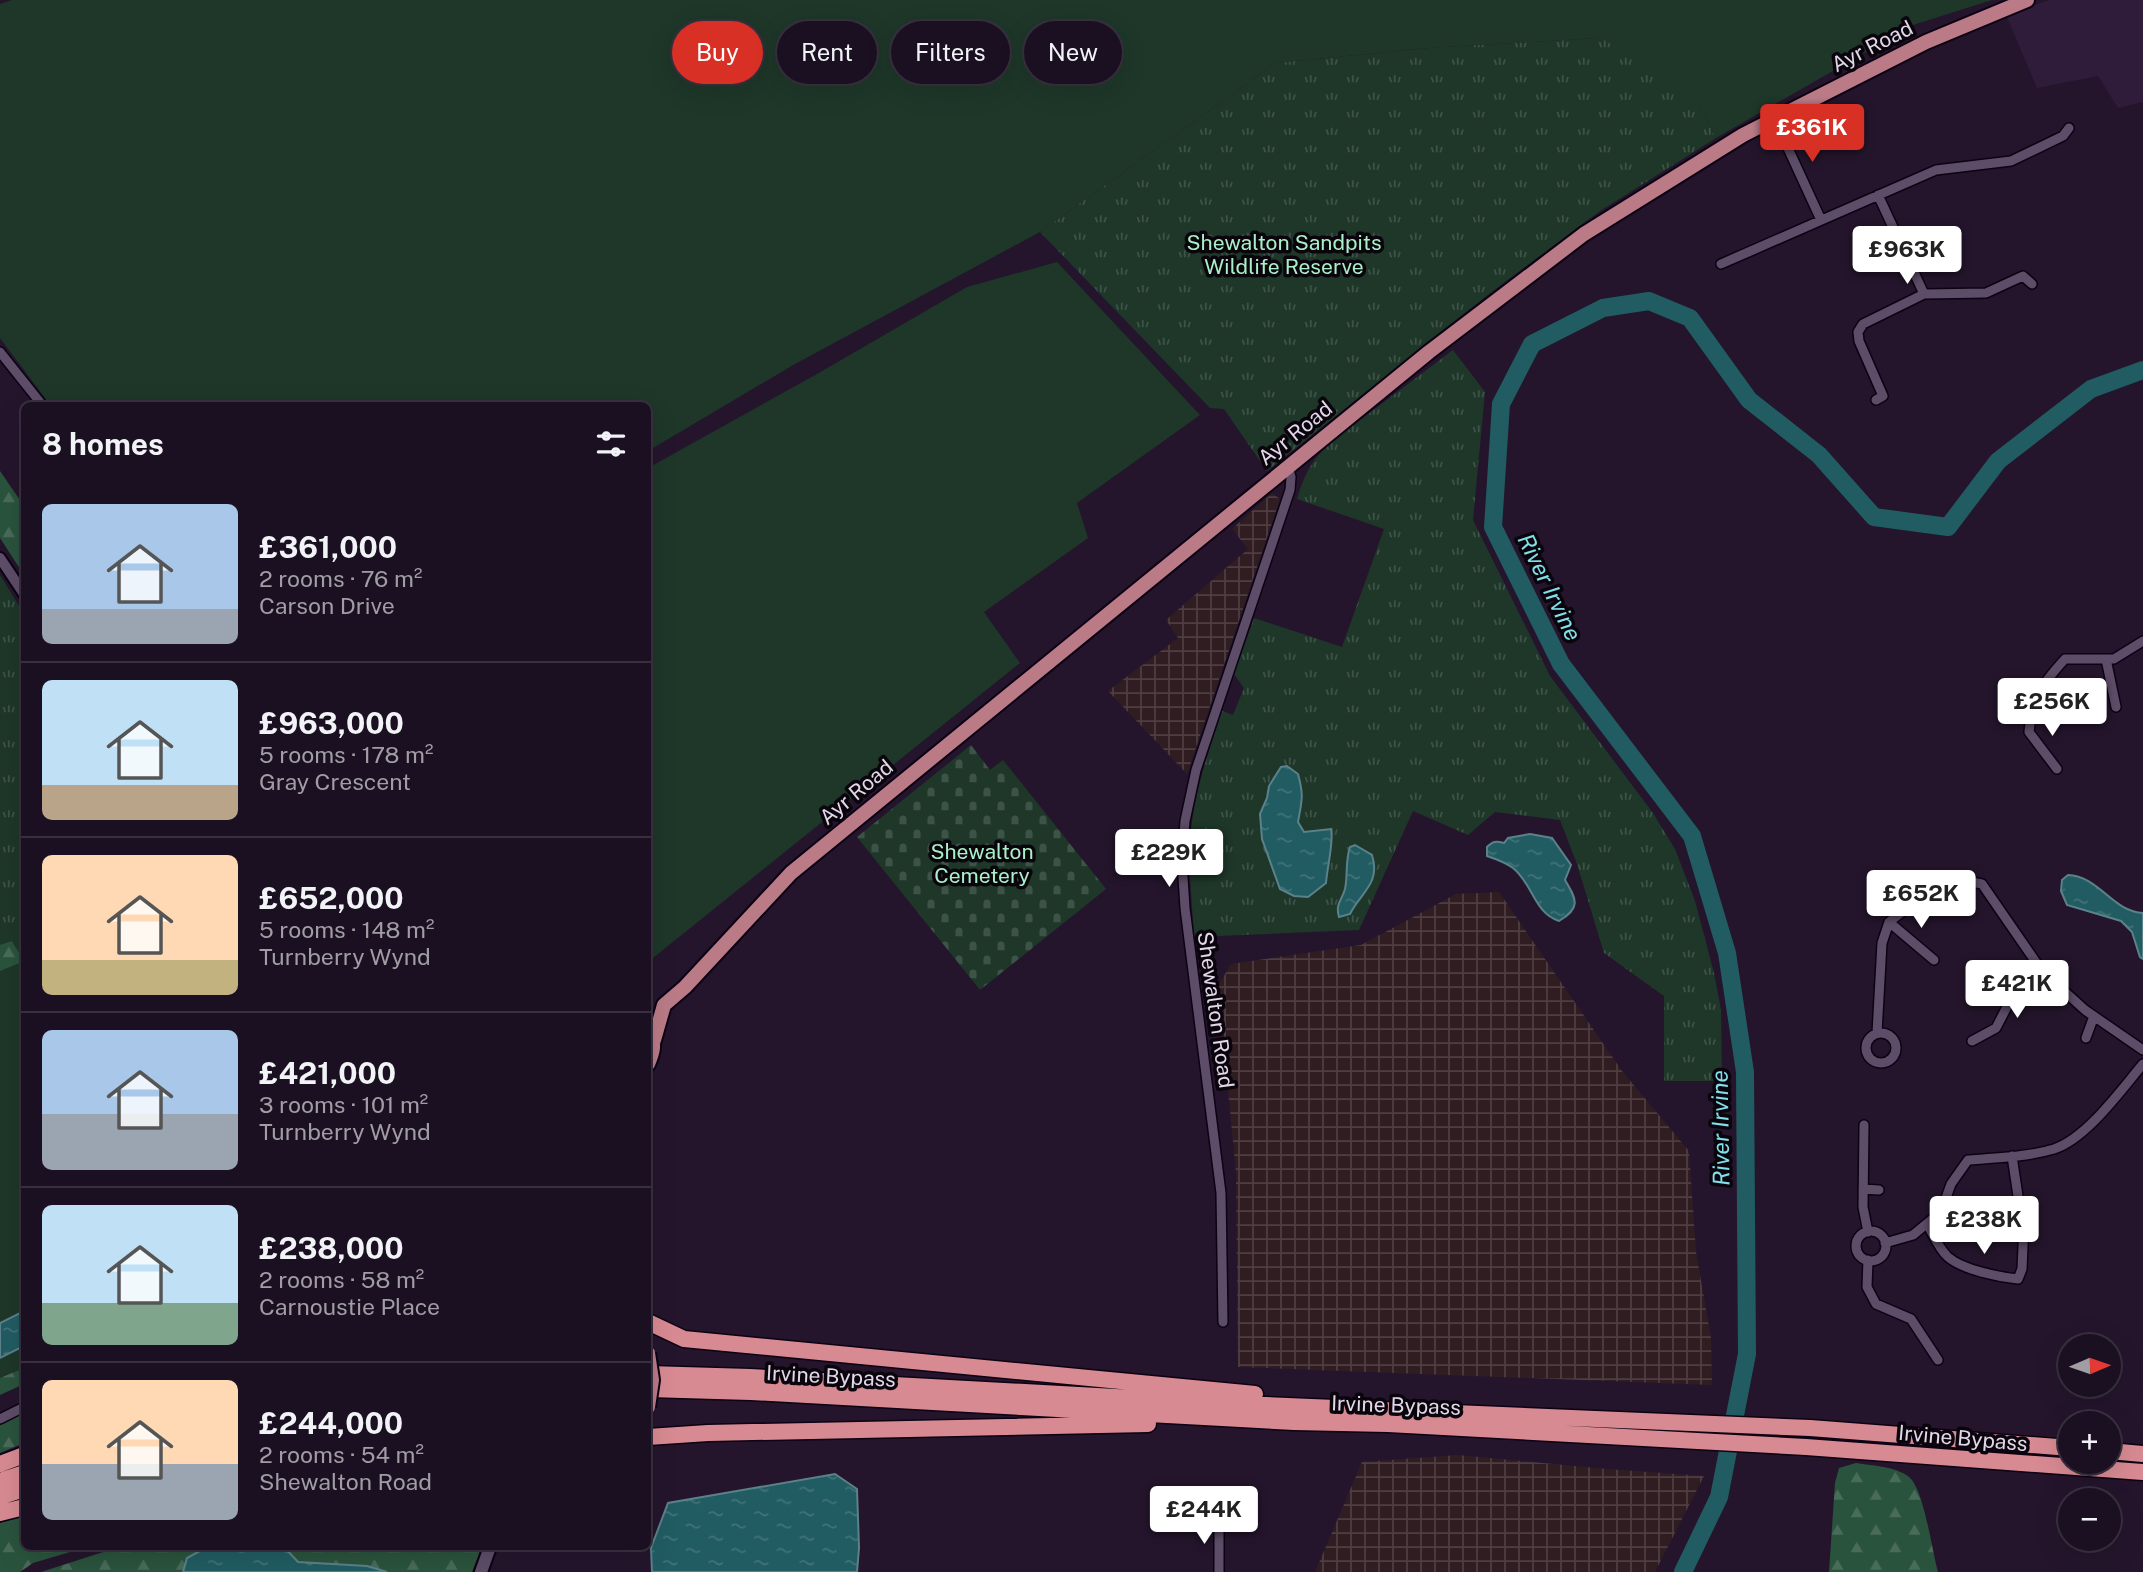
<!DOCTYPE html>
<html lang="en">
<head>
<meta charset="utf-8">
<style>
	:root { --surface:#1b1021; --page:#281e2e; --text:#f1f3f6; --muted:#a09da5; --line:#39303f; --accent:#d93025 }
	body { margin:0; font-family:"Public Sans",sans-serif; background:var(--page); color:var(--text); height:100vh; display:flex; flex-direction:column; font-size:26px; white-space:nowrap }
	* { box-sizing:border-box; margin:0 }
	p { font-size:23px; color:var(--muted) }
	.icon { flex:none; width:38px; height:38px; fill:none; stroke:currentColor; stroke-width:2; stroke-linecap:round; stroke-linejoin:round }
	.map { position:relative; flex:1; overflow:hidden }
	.drawer { position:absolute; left:21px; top:402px; width:630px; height:1148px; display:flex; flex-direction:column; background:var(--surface); border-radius:10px; box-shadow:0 7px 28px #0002,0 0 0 2px var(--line) }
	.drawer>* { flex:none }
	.banner { position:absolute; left:672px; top:21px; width:665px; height:63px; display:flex; gap:14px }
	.needle { width:46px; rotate:88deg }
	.buttons { position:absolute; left:2058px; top:1334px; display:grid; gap:14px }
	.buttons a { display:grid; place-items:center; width:63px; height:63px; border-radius:50%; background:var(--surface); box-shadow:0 7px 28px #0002,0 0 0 2px var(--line); font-size:35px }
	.price { position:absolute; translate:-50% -60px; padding:0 16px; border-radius:7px; background:#fff; color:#222; font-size:23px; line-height:46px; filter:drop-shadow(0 2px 4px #0008) }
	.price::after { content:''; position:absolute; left:50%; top:42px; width:21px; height:16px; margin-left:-10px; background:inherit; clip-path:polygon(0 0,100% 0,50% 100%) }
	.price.on { background:var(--accent); color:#fff }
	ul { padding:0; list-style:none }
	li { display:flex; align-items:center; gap:21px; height:175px; padding:0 21px }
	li+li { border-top:2px solid var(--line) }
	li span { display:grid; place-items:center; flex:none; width:196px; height:140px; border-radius:10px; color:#555 }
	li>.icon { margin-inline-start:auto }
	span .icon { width:84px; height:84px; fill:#fffc; stroke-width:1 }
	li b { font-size:30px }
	h2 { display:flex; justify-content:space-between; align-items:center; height:84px; padding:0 21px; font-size:30px }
	.pill { padding:0 24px; border-radius:32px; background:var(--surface); box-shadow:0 7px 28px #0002,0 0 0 2px var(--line); font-size:24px; line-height:63px }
	.pill.on { background:var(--accent); color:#fff }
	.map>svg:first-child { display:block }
	.built { fill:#2f1c3a }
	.industrial { fill:url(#industrial-grid) }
	.green { fill:#1e3729 }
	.forest { fill:url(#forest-firs) }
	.cemetery { fill:url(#cemetery-stones) }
	.park { fill:url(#park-tufts) }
	.water { fill:url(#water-ripples); stroke:#5b818a; stroke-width:2 }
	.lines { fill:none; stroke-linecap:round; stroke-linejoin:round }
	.river { stroke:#215c62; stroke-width:18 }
	.minor-casing { stroke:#0d0214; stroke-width:12 }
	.tertiary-casing { stroke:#0d0214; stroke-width:14 }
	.secondary-casing { stroke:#0d0214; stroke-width:16 }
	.primary-casing { stroke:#0d0214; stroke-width:18 }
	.trunk-casing { stroke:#0d0214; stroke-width:19 }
	.minor { stroke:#5e4d68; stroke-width:9 }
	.tertiary { stroke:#5e4d68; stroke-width:10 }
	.secondary { stroke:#5e4d68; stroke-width:12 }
	.primary { stroke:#ba7b87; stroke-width:14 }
	.trunk { stroke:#d88a92; stroke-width:16 }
	.primary-bridge-casing { stroke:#0d0214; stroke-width:18; stroke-linecap:butt }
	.primary-bridge { stroke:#ba7b87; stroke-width:14 }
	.labels { text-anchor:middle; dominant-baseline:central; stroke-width:7; stroke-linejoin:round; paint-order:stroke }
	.street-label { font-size:21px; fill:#e2d8e8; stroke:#0a050d }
	.park-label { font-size:21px; fill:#aaf0c7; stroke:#0a050d }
	.water-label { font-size:23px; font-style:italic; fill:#82e0ea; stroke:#0a050d }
</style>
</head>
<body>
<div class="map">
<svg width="2143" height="1572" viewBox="0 0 2143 1572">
	<defs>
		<pattern id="industrial-grid" width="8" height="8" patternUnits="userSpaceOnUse" patternTransform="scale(1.75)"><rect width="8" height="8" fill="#301d21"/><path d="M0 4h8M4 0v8" fill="none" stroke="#4e3d41"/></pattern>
		<pattern id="forest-firs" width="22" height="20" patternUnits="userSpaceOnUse" patternTransform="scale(1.75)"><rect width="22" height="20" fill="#2a533d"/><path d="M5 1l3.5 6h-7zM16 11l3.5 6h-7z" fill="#496b59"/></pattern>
		<pattern id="cemetery-stones" width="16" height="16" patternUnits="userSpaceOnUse" patternTransform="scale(1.75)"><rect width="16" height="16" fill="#1e3729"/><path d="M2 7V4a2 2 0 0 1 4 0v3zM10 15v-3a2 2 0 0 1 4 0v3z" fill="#3e5348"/></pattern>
		<pattern id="park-tufts" width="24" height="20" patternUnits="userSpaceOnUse" patternTransform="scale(1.75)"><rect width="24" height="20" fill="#1e3729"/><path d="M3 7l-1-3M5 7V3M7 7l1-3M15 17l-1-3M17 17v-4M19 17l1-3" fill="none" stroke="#3e5348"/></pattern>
		<pattern id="water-ripples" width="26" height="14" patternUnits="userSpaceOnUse" patternTransform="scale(1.75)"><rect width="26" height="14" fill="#215c62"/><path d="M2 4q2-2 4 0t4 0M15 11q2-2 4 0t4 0" fill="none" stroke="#417378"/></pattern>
	</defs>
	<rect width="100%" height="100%" fill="#24152c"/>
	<path class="built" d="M2049,0H2143V102L2118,108L2098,76L2037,88L2006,15Z"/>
	<path class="industrial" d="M1272,493L1280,499L1187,774L1108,691L1178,638L1166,620L1248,549L1232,529Z
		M1499,892L1622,1071L1689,1151L1696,1252L1711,1338L1712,1385L1238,1367L1236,1173L1218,986L1231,964L1361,945L1456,894Z
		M1458,1455L1607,1469L1704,1476L1655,1572H1315L1362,1462Z"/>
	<path class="green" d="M12,0H1992L1913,25L1716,138L1699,105L1600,38L1429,48L1276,63L1040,232L795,364L648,451V406H51L0,338V4Z
		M1057,262L1200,415L1077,503L1088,538L984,612L1020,663L648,962V468L817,374L967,287Z
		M24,930V1368L0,1378V937Z"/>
	<path class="forest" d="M0,471L24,506V575L0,538Z
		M0,922L24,961L0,971Z
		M24,1368V1384L0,1395V1378Z
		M24,1412V1443L0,1453V1423Z
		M1856,1463C1873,1466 1895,1466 1909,1477C1924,1489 1932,1551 1938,1572H1829L1835,1483L1839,1468Z
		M24,1516V1547H87L33,1563L20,1572H0V1523Z
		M119,1547H207L187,1558L183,1572H41Z
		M284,1547H482L472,1572H387L367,1566L298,1562Z"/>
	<path class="cemetery" d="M971,745L990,770L1003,760L1106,889L980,990L857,837Z"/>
	<path class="park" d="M1600,38L1625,51L1699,105L1716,138L1600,211L1489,294L1267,471L1224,409L1210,408L1040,232L1276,63L1429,48Z
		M1453,350L1485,392L1473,520L1550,676L1653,813L1675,849L1695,901L1714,973L1721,1010L1722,1081H1664V996L1604,953L1577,864L1560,820L1495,812L1468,835L1413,811L1359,930L1194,937C1192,899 1187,860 1192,822C1197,784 1210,748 1222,711L1233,715L1244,688L1234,674L1254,618L1342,647L1384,529L1297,499C1305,473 1312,460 1331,442Z
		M0,575L24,614V937L0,945Z"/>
	<path class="water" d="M1287,766L1298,774C1304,796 1302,800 1298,822L1304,832L1331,829C1334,841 1327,868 1326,883L1308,897L1294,896L1280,889L1262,839L1260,814L1267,798L1269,786L1281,767Z
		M1530,834L1552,838L1571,865L1565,880C1577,900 1581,908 1559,921C1534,913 1533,884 1513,868C1505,862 1496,859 1487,856V847C1493,841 1496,841 1504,843L1508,838Z
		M1355,845L1372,855C1381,884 1360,893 1350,914L1339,917C1335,904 1342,900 1345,889C1348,875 1345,862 1350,847Z
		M2068,875C2099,876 2113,912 2143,913V959L2140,957L2132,932L2121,921L2067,905L2061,891L2062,880Z
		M24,1311V1346L0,1358V1323Z
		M835,1474L857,1489L859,1548L857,1572H652L651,1548L668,1503Z
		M207,1547H284L298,1562L367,1566L387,1572H183L187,1558Z"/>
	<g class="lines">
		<path class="river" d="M1683,1572L1719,1497L1747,1354L1745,1072L1727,953L1692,836L1561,664L1493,527L1501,404L1532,344L1603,308L1649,301L1690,318L1749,400L1819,455L1874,517L1948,527L1998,461L2091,389L2143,370"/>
		<g class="minor-casing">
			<path id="minor" d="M1775,120L1821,220
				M1878,195L1924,294
				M1721,264L1936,170L2011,161L2063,136L2069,128
				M0,352L43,406
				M1876,400L1883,396L1859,341L1858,332L1863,324L1924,294L1986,293L2023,276L2032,284
				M2106,659L2116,707
				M2057,769L2029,732C2032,698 2042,684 2065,659H2114L2143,641
				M1889,922L1934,960
				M1866 1048a15 15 0 1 1 30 0a15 15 0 1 1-30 0Z
				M1877,1033L1882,943L1889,922L1930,891L1967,881L1982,884L2042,971L2085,1010L2143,1050
				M2086,1038L2094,1016
				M1972,1041L1996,1028L2011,999L2042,971
				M1864,1125L1863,1207L1868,1232
				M2012,1156L2018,1196
				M1863,1189L1879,1190
				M1927,1224C1933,1234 1939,1249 1948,1257C1963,1270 1999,1277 2018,1279L2022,1269L2024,1224
				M1856 1246a15 15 0 1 1 30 0a15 15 0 1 1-30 0Z
				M1885,1243L1913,1235L1941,1212L1951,1184L1968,1160C1996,1158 2027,1157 2054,1149C2087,1138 2121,1090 2143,1064
				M1868,1260L1867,1287L1876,1304L1911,1319L1938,1360
				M1223,1322L1221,1193L1185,908L1182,862L1185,821L1196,770L1290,490L1291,477L1288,467
				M0,1419L24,1407
				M1219,1572V1521"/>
		</g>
		<g class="tertiary-casing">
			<path id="tertiary" d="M0,558L24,594"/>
		</g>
		<g class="secondary-casing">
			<path id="secondary" d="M481,1572L490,1547"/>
		</g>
		<g class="primary-casing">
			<path id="primary" d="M654,1040L664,1005L685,987L791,873L1429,352L1584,234L1743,135L1926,42L2027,0
				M648,1064C653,1053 655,1045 651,1032"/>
		</g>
		<g class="trunk-casing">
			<path id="trunk" d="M648,1322L684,1339L1255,1394
				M648,1374L750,1377L1241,1404L1810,1428L2070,1448
				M648,1389L751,1392L1294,1422L1388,1424L1806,1447L2143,1472
				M648,1437L708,1433L1148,1424
				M2109,1451L2143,1454
				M0,1464L24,1455
				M0,1481L24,1473
				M0,1497L24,1489
				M0,1513L24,1507"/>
		</g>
		<use href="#minor" class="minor"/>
		<use href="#tertiary" class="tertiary"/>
		<use href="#secondary" class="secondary"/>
		<use href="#primary" class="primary"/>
		<use href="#trunk" class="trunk"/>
		<g class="primary-bridge-casing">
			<path id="primary-bridge" d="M648,1353L652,1380L648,1407"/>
		</g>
		<use href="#primary-bridge" class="primary-bridge"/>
	</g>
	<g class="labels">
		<g class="street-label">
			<text transform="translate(1872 46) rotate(-27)">Ayr Road</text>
			<text transform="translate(1295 433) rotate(-39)">Ayr Road</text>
			<text transform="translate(856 792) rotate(-40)">Ayr Road</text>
			<text transform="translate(1216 1010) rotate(82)">Shewalton Road</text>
			<text transform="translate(831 1376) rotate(3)">Irvine Bypass</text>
			<text transform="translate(1396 1405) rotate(2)">Irvine Bypass</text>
			<text transform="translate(1963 1438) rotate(5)">Irvine Bypass</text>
		</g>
		<g class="park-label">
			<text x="1284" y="242">Shewalton Sandpits<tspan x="1284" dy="24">Wildlife Reserve</tspan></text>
			<text x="982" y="851">Shewalton<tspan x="982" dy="24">Cemetery</tspan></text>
		</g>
		<g class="water-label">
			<text transform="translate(1550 587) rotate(64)">River Irvine</text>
			<text transform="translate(1720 1128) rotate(-91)">River Irvine</text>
		</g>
	</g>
</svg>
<div class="buttons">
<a><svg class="needle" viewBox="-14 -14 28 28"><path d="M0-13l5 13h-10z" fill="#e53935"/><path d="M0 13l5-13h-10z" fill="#a09da5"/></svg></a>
<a>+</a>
<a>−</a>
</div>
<b class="price on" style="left:1812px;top:164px">£361K</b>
<b class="price" style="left:1907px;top:286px">£963K</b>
<b class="price" style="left:2052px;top:738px">£256K</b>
<b class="price" style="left:1169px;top:889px">£229K</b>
<b class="price" style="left:1921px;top:930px">£652K</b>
<b class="price" style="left:2017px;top:1020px">£421K</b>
<b class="price" style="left:1984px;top:1256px">£238K</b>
<b class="price" style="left:1204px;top:1546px">£244K</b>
<div class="banner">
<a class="pill on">Buy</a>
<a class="pill">Rent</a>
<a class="pill">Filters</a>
<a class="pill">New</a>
</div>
<section class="drawer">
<h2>8 homes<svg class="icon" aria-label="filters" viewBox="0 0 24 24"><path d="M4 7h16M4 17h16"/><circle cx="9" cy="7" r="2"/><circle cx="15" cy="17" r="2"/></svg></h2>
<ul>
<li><span style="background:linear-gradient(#a9c7e8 75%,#9aa5b1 0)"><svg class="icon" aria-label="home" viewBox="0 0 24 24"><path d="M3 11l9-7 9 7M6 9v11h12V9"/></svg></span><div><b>£361,000</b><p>2 rooms · 76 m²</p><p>Carson Drive</p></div></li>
<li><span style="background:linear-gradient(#bfe0f5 75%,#b9a48a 0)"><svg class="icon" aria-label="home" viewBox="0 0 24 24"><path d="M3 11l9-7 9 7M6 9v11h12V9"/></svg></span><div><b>£963,000</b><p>5 rooms · 178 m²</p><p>Gray Crescent</p></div></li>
<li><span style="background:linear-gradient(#ffd9b3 75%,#c2b280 0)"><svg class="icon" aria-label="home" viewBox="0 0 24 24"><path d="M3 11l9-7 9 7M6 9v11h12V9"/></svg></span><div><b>£652,000</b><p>5 rooms · 148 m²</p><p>Turnberry Wynd</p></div></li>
<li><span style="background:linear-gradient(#a9c7e8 60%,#9aa5b1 0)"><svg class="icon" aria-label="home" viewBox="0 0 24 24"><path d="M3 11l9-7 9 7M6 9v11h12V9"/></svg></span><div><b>£421,000</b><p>3 rooms · 101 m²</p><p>Turnberry Wynd</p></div></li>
<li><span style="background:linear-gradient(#bfe0f5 70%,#7fa58c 0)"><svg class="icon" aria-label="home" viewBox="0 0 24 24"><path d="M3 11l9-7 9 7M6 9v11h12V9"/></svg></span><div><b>£238,000</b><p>2 rooms · 58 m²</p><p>Carnoustie Place</p></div></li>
<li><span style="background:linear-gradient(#ffd9b3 60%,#9aa5b1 0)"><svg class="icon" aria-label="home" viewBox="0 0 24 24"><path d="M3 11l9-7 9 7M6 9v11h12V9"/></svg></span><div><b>£244,000</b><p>2 rooms · 54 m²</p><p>Shewalton Road</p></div></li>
</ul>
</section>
</div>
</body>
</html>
